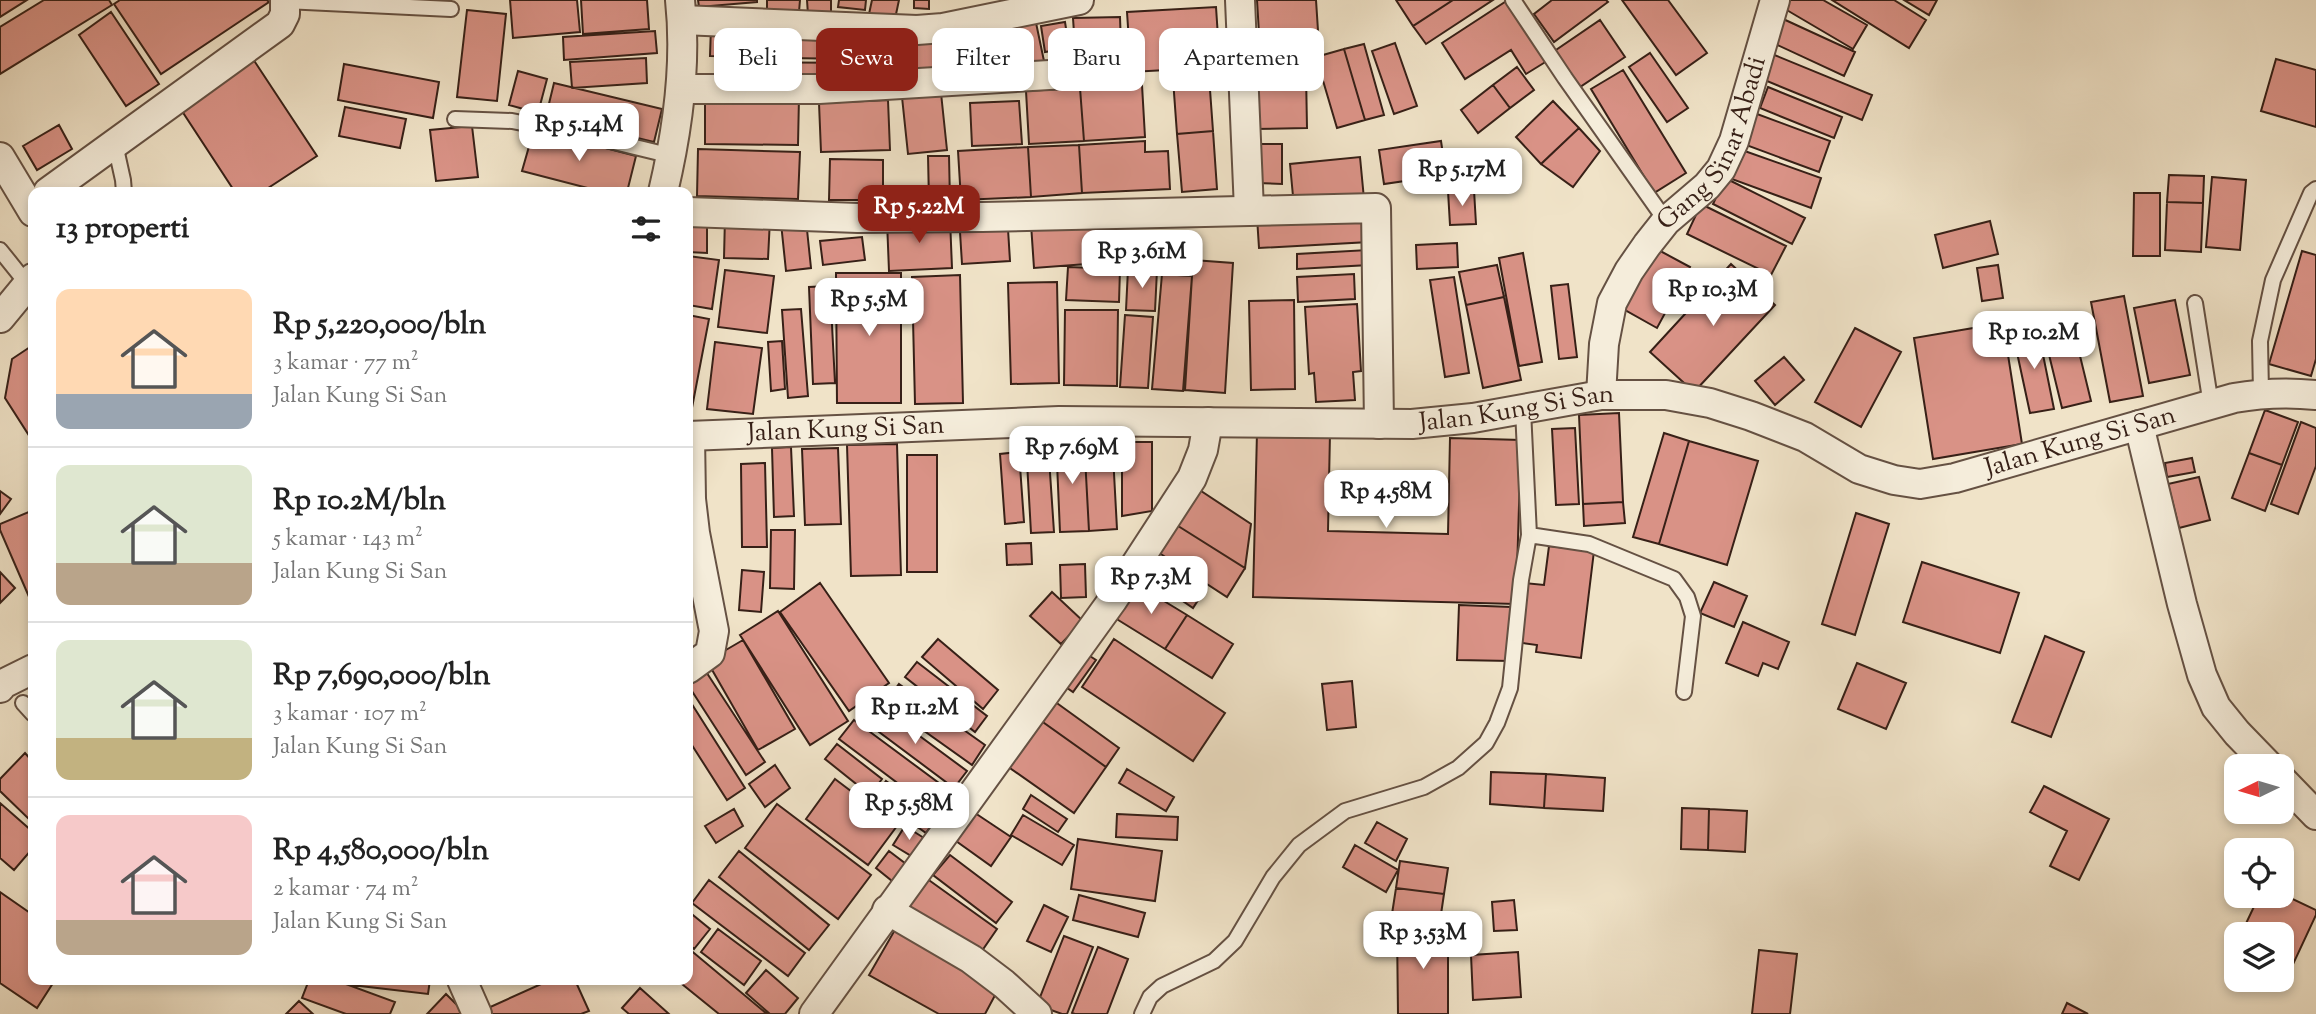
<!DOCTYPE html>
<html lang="id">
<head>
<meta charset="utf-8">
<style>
	:root { --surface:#fff; --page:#f6f6f6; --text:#222; --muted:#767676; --line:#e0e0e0; --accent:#8f2418 }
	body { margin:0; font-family:"Sorts Mill Goudy",serif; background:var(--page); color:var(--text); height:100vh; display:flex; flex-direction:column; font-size:26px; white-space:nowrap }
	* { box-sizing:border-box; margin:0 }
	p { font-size:23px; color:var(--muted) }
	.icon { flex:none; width:38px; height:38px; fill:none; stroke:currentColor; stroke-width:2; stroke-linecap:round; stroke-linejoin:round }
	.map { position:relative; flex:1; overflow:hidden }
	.panel { position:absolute; left:28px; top:187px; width:665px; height:798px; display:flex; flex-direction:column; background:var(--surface); border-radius:14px; box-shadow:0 4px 10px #0003 }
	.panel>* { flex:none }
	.hud { position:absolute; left:714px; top:28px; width:665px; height:63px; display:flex; gap:14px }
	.needle { width:46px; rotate:265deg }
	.fabs { position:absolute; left:2224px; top:754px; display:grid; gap:14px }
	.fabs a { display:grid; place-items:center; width:70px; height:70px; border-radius:14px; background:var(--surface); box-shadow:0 4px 10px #0003; font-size:35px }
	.price { position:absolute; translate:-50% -60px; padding:0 16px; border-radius:14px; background:#fff; color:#222; font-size:23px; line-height:46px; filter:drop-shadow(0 2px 4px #0008) }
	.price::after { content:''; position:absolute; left:50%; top:42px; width:21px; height:16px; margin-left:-10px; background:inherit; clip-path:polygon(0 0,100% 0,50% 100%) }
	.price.active { background:var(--accent); color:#fff }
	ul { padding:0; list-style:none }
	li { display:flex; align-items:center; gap:21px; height:175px; padding:0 28px }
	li+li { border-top:2px solid var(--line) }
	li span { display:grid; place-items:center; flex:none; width:196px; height:140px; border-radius:14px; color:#555 }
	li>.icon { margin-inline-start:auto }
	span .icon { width:84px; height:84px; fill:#fffc; stroke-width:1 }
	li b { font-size:30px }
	h2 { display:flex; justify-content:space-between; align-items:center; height:84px; padding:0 28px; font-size:30px }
	.pill { padding:0 24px; border-radius:14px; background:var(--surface); box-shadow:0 4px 10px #0003; font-size:24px; line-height:63px }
	.pill.active { background:var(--accent); color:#fff }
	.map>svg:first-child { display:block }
	.building { fill:#d99286; stroke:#372017; stroke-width:2 }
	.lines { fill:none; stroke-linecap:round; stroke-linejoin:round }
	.service-casing { stroke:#655143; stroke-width:18 }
	.minor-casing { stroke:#655143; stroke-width:32 }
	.service { stroke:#f5eddb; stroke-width:14 }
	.minor { stroke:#f5eddb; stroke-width:28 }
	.labels { text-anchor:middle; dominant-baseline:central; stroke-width:6; stroke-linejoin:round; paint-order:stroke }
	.street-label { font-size:26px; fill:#372017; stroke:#f5eddb }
</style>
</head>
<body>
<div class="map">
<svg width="2316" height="1014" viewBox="0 0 2316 1014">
	<rect width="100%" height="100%" fill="#f0e3c8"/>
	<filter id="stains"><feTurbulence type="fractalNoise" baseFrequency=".00286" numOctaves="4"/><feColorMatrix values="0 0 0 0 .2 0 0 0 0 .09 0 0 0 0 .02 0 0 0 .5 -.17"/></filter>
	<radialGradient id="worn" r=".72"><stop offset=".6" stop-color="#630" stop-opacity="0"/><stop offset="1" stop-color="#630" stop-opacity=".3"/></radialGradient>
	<path class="building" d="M0,0H27L0,17Z
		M44,0H109L112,5L0,74V27Z
		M120,0H267L269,2L161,74L114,4Z
		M510,0H577L580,32L513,38Z
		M581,0H647L649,29L583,34Z
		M698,0H757V2L699,7Z
		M767,0H800L799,12L767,11Z
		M807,0H831V14L808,15Z
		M839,0H866L865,10L838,7Z
		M872,0H899L895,19L869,14Z
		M914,0H929V9L914,8Z
		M1257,0H1316L1319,46L1260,50Z
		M1396,0H1453L1413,26Z
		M1453,0H1493L1426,44L1413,26Z
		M1508,0L1547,61L1526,74L1511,50L1465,79L1442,43Z
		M1552,0H1606L1608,2L1554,42L1534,14Z
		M1622,0H1668L1707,53L1676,75Z
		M1790,0H1823L1867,25L1853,49L1785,9Z
		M1832,0H1894L1926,20L1909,48Z
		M1904,0H1937L1929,15Z
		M1216,7L1220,67L1131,72L1127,12Z
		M467,10L506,14L497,101L457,97Z
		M111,12L159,84L126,106L79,35Z
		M1120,17L1121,46L1075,48L1073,18Z
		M1035,18L1044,61L1003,69L994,27Z
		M1781,18L1855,52L1844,76L1771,42Z
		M1600,20L1625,57L1577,89L1553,52Z
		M1065,22L1069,48L1045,52L1041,26Z
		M991,26L996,56L978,59L974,28Z
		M711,27L773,28V57L710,56Z
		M655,31L657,53L564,60L563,37Z
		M959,31L962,75L912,77L910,33Z
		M785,33L857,34V59L785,58Z
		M1395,43L1417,106L1394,114L1372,51Z
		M1364,44L1384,115L1365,120L1344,49Z
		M1121,46L1122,71L1076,73L1075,48Z
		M1344,49L1365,120L1337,128L1316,57Z
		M1650,53L1688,108L1667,122L1629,67Z
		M1772,54L1872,95L1862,120L1762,79Z
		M646,58L647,83L572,88L570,62Z
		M253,59L317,156L262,192H235L180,108Z
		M2276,59L2316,70V127L2261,111Z
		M721,62L864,63V85L721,84Z
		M344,64L439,82L433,118L338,100Z
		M1517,67L1534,90L1510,108L1493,85Z
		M1623,70L1686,173L1654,193L1591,89Z
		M518,71L547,79L538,113L509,105Z
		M1306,73L1307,128L1253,129L1252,75Z
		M1209,76L1213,131L1177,134L1173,79Z
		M554,83L662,109L654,142L546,116Z
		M1142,85L1145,137L1084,141L1080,88Z
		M1493,85L1510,108L1478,133L1461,110Z
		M1768,87L1842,117L1834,138L1760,108Z
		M1080,88L1084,141L1029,144L1026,91Z
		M941,93L947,150L908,154L902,97Z
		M705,95L799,97L798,145L705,144Z
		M888,100L890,150L821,152L819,103Z
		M1019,101L1022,144L972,146L970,103Z
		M1553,101L1579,128L1541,164L1516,137Z
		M345,107L406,119L400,148L339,136Z
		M1749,111L1830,141L1819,172L1738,142Z
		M59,125L72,149L37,170L23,146Z
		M472,126L478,177L436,181L430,130Z
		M1579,128L1600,151L1573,187L1541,164Z
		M534,129L636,156L627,192H603L522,171Z
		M1213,131L1217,189L1182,192L1177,134Z
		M1145,141V152L1168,151L1170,189L1082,193L1079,145Z
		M1441,141L1446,175L1384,184L1379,150Z
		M1256,144H1282V184L1256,183Z
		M1079,145L1082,193L1031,197L1028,147Z
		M1028,147L1031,197L961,200L958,151Z
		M698,149L800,152L798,199L697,196Z
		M1739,149L1821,178L1811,208L1729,178Z
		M928,156H949L950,201H929Z
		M1360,157L1364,199L1294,207L1290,164Z
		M830,159L883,160V200H829Z
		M2169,175L2204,176L2203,203L2167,202Z
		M2212,177L2246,180L2240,250L2206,247Z
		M1725,178L1805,218L1792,244L1713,204Z
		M1474,190L1476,224L1450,225L1448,191Z
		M2134,193H2160V256H2133Z
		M2167,202L2203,203L2201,252L2165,250Z
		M1701,204L1786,246L1771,275L1687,234Z
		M1367,210L1369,242L1259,248L1257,217Z
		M725,217L770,219L768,259L724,258Z
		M950,219L952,268L889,271L887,221Z
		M1097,219L1100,263L1034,268L1031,224Z
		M806,220L811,268L786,271L781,223Z
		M688,221L707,222V253L688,252Z
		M1990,221L1998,254L1943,268L1935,235Z
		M1008,229L1010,261L962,264L960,232Z
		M862,237L865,260L823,265L820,241Z
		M1457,243L1458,267L1417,269L1416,245Z
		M1651,246L1690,267L1657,328L1618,306Z
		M1368,250L1369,265L1297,269V254Z
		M2302,251L2316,255V359L2311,376L2269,364Z
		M1523,253L1542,362L1519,366L1499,258Z
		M688,256L719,260L712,309L688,305Z
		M1193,260L1233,263L1225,393L1185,390Z
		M1731,264L1775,305L1694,392L1650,352Z
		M1497,265L1504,297L1466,305L1459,272Z
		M1998,265L2003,298L1982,301L1977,268Z
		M1068,267L1120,269L1119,302L1066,300Z
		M1128,269L1157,270L1155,311L1126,310Z
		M725,270L774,276L767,333L718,327Z
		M836,273H901V403H837Z
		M1162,274L1192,276L1183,391L1152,389Z
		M1354,274L1355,299L1298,302L1297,277Z
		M960,275L963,403L915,404L912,277Z
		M1454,277L1469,373L1445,377L1430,280Z
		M1057,282L1059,383L1011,384L1008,283Z
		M1568,284L1577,357L1559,359L1551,286Z
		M830,286L835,383L813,384L809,287Z
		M2124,296L2143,396L2110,402L2091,302Z
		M1504,297L1521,380L1483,388L1466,305Z
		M1294,300L1295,389L1251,390L1249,301Z
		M2175,300L2190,375L2149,383L2134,308Z
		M1357,304L1361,371L1353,372L1355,400L1316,402L1314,373L1309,374L1305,307Z
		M801,309L808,396L788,398L782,310Z
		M1065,310H1118L1117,386L1064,385Z
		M688,315L709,319L691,413H688Z
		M1125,315L1153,317L1148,388L1120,387Z
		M2071,319L2091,401L2062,408L2042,326Z
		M2003,323L2022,444L1933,459L1914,338Z
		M1855,328L1901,352L1861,427L1815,402Z
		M2038,330L2054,409L2030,413L2013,334Z
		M782,341L785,389L771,391L768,342Z
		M715,342L762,348L753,414L707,409Z
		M33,345V435L30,437L5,398L12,359Z
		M1784,357L1804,380L1775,405L1755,381Z
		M2265,410L2298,422L2282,465L2249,453Z
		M1619,413L1623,502L1583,504L1579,415Z
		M2301,422L2316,428V466L2298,514L2271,504Z
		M1575,428L1579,504L1556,505L1552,429Z
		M1257,432L1330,433L1328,531L1448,534L1450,438L1521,440L1516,604L1253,597Z
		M1664,433L1689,441L1659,544L1633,537Z
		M1112,436L1117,529L1089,531L1084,438Z
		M1084,438L1089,531L1060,532L1056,440Z
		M1689,441L1758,461L1727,565L1659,544Z
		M1122,442H1152V511L1122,516Z
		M1048,443L1054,532L1031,533L1026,444Z
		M897,444L901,575L851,576L847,445Z
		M791,447L794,516L774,517L772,448Z
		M838,448L841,524L805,525L802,449Z
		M1019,452L1024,522L1005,524L1000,454Z
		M2249,453L2282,465L2265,511L2232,498Z
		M907,455H937V572H907Z
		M2192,458L2195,472L2167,477L2165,463Z
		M765,463L767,547H742L741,464Z
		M2199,477L2210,520L2179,528L2168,484Z
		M1189,483L1251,524L1245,568L1167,519Z
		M0,491L11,499L0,514Z
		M1623,502L1625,523L1584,526L1583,504Z
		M31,511L33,516V606L0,530V524Z
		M1856,513L1889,524L1855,635L1822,624Z
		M1167,519L1245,568L1227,597L1150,547Z
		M771,530H795L794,589L770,588Z
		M1031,543L1032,564L1007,565L1006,544Z
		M1549,546L1594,551L1581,658L1536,652L1537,645L1516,642L1523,583L1544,585Z
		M1922,562L2019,593L2000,653L1903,622Z
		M1158,563L1202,594L1193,608L1148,577Z
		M1085,564L1086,597L1061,598L1060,565Z
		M742,570L764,572L761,612L739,610Z
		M0,572L15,588L0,603Z
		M1714,582L1747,596L1734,627L1700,613Z
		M820,583L889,683L849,711L780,612Z
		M1136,584L1187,615L1165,649L1115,618Z
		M1052,592L1083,621L1061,644L1030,616Z
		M1459,605L1512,607L1511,661L1457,660Z
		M778,611L848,721L810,745L740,635Z
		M1187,615L1233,644L1212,678L1165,649Z
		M1743,622L1789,642L1778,669L1763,663L1758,676L1726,663Z
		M2045,636L2084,652L2051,737L2012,722Z
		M938,639L998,690L983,709L922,657Z
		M1114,639L1225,713L1193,761L1082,687Z
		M743,640L795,729L758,750L707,661Z
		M1082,651L1096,660L1073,692L1060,683Z
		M917,662L987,716L975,732L905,677Z
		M1857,663L1906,683L1886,729L1838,709Z
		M701,664L765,762L746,775L688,685V672Z
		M1352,681L1356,727L1327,730L1322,684Z
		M899,684L985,745L972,765L885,703Z
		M688,698L745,788L727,800L688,739Z
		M1054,701L1119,748L1106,767L1040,720Z
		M875,703L967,771L954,788L863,720Z
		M854,720L947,789L932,809L839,739Z
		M1040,720L1106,767L1074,813L1007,766Z
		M837,744L882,779L870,795L825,759Z
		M25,753L33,762V823L0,791V779Z
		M775,765L790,788L765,807L749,784Z
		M1127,769L1174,797L1166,811L1119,783Z
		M1491,772L1546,774L1544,808L1490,804Z
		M1546,774L1605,778L1603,811L1544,808Z
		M835,779L897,826L868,865L806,819Z
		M886,781L916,802L902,822L873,800Z
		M2044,786L2109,819L2079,880L2050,866L2067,831L2030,812Z
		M1031,795L1067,819L1058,832L1023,809Z
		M0,803L33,832V848L14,870L0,858Z
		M777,804L871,875L838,919L745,848Z
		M923,805L938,815L926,833L912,823Z
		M1682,808L1709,809L1708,850L1681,849Z
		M734,809L743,826L716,843L705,826Z
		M1709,809L1747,811L1745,852L1708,850Z
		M975,813L1011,837L991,866L956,841Z
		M1117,814L1178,817L1177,840L1116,837Z
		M1023,815L1074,845L1062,865L1011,835Z
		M1377,822L1407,839L1396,861L1365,843Z
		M905,826L924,838L913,857L893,845Z
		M1078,839L1162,851L1155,901L1071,889Z
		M1355,845L1398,870L1386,892L1343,867Z
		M739,851L829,925L809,950L719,877Z
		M889,851L910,867L897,885L876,868Z
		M950,855L1012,902L996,923L933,875Z
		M1400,861L1448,868L1444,894L1396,888Z
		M926,878L997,929L977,958L906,906Z
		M709,880L805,953L788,976L692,903Z
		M1396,888L1444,894L1440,921L1392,914Z
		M0,892L33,915V980H55L37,1008L0,983Z
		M2282,894L2316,910V915L2288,975L2282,972V934H2241L2259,896H2282Z
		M1079,895L1145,913L1138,937L1073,920Z
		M1514,900L1517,930L1494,931L1492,902Z
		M1044,905L1068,917L1051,952L1027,941Z
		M688,911L710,929L694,949L688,943Z
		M896,928L1000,986L985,1014H939L869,975Z
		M718,929L761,961L744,985L701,952Z
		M1397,929H1448V1014H1398Z
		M1064,936L1093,947L1067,1014H1062L1037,1005Z
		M1098,947L1128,959L1107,1014H1075L1072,1013Z
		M688,948L767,1014H719L677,980H688Z
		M1759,950L1797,954L1790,1014H1752Z
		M1518,952L1521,997L1473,1000L1471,955Z
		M766,970L798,998L785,1014H770L746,993Z
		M309,980H335L395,1002L390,1014H346L302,998Z
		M352,980H430L428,994L352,985Z
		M550,980H575L589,1011L581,1014H491L488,1008Z
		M640,988L669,1014H629L622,1008Z
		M446,994L466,1014H427Z
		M299,1001L313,1014H286Z
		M2067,1003L2088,1014H2062Z"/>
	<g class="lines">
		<g class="service-casing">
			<path id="service" d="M1513,0L1565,78L1666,221
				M285,1L451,9
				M455,119L512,121L598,138L672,156
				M115,144L123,180L124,192
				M0,250L28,285
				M2195,303L2211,405
				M2261,393L2260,341L2273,280L2311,193L2316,189
				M1523,410L1529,535L1589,544L1674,579L1687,597L1693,616L1684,692
				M23,703L33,714
				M1142,1014L1150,997L1162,986L1214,961L1235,941L1273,877L1299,845L1345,811L1424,787L1458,768L1486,743L1497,723L1510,688L1521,580L1529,535"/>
		</g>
		<g class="minor-casing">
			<g id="minor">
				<path d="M1240,0L1249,210"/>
				<path d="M682,20L917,30L943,28L1079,0"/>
				<path d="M682,89H819L1066,74"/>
				<path d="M0,157L33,212"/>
				<path d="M48,192L280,24L285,14V0"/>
				<path d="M663,192C678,129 687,65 680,0"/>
				<path d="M688,212L858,218L982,217L1376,208L1379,424"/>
				<path d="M0,318L33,278"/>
				<path id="s1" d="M1601,395L1604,344L1612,303L1629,271L1647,245L1666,221L1707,186L1721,169L1734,141L1775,0"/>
				<path d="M2139,425L2182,604L2202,675L2216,707L2237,733L2269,766"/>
				<path id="s2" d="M688,436L1059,421L1412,424L1473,418L1601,395H1666L1710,403L1751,416L1805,437L1859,469L1894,480L1920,484L1955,478L2234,398C2262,393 2287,392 2316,395"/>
				<path d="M688,669L710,653L714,631L695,533L691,499L690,436"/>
				<path d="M0,688L3,684L33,669"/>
				<path d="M2282,780L2316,815"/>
				<path d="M887,910L971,959L1004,984L1037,1014"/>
				<path d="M462,980L477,1014"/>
				<path d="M814,1014L1112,601L1192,478L1203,450L1208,422"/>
			</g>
		</g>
		<use href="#service" class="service"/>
		<use href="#minor" class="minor"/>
	</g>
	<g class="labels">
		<g class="street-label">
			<text stroke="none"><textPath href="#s1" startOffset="285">Gang Sinar Abadi</textPath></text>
			<text stroke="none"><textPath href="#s2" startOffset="830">Jalan Kung Si San</textPath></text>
			<text stroke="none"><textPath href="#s2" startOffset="158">Jalan Kung Si San</textPath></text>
			<text stroke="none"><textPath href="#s2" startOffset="1418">Jalan Kung Si San</textPath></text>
		</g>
	</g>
	<rect width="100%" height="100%" filter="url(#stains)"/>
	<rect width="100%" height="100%" fill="url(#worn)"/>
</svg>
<div class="fabs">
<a><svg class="needle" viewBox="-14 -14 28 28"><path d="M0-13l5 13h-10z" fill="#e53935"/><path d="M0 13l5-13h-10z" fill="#767676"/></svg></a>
<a><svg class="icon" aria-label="locate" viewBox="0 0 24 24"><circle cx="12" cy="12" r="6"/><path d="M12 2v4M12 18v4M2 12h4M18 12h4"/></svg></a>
<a><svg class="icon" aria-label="layers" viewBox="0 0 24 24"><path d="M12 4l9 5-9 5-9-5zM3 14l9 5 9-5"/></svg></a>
</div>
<b class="price" style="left:579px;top:163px">Rp 5.14M</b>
<b class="price" style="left:1462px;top:208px">Rp 5.17M</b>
<b class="price active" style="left:919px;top:245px">Rp 5.22M</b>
<b class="price" style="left:1142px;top:290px">Rp 3.61M</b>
<b class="price" style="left:1713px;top:328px">Rp 10.3M</b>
<b class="price" style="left:869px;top:338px">Rp 5.5M</b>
<b class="price" style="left:2034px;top:371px">Rp 10.2M</b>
<b class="price" style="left:1072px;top:486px">Rp 7.69M</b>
<b class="price" style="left:1386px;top:530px">Rp 4.58M</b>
<b class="price" style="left:1151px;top:616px">Rp 7.3M</b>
<b class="price" style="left:915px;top:746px">Rp 11.2M</b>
<b class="price" style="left:909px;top:842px">Rp 5.58M</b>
<b class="price" style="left:1423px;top:971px">Rp 3.53M</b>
<div class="hud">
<a class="pill">Beli</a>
<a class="pill active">Sewa</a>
<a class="pill">Filter</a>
<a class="pill">Baru</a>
<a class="pill">Apartemen</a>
</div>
<section class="panel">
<h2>13 properti<svg class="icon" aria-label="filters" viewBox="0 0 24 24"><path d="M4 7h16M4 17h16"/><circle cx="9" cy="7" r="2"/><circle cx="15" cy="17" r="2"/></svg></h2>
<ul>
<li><span style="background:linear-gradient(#ffd9b3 75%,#9aa5b1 0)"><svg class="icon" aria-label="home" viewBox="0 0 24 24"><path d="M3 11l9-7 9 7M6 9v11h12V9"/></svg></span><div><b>Rp 5,220,000/bln</b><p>3 kamar · 77 m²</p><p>Jalan Kung Si San</p></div></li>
<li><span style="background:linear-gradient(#dfe7d0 70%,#b9a48a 0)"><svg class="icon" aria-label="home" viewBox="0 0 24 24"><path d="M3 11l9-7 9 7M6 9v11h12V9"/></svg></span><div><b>Rp 10.2M/bln</b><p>5 kamar · 143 m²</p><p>Jalan Kung Si San</p></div></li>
<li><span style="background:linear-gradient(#dfe7d0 70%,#c2b280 0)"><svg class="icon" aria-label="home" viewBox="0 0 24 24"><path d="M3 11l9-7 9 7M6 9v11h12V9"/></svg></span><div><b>Rp 7,690,000/bln</b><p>3 kamar · 107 m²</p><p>Jalan Kung Si San</p></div></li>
<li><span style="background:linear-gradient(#f6c9c9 75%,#b9a48a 0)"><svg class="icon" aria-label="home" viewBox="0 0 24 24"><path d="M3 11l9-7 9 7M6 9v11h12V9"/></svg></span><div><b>Rp 4,580,000/bln</b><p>2 kamar · 74 m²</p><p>Jalan Kung Si San</p></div></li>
</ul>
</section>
</div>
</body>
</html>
